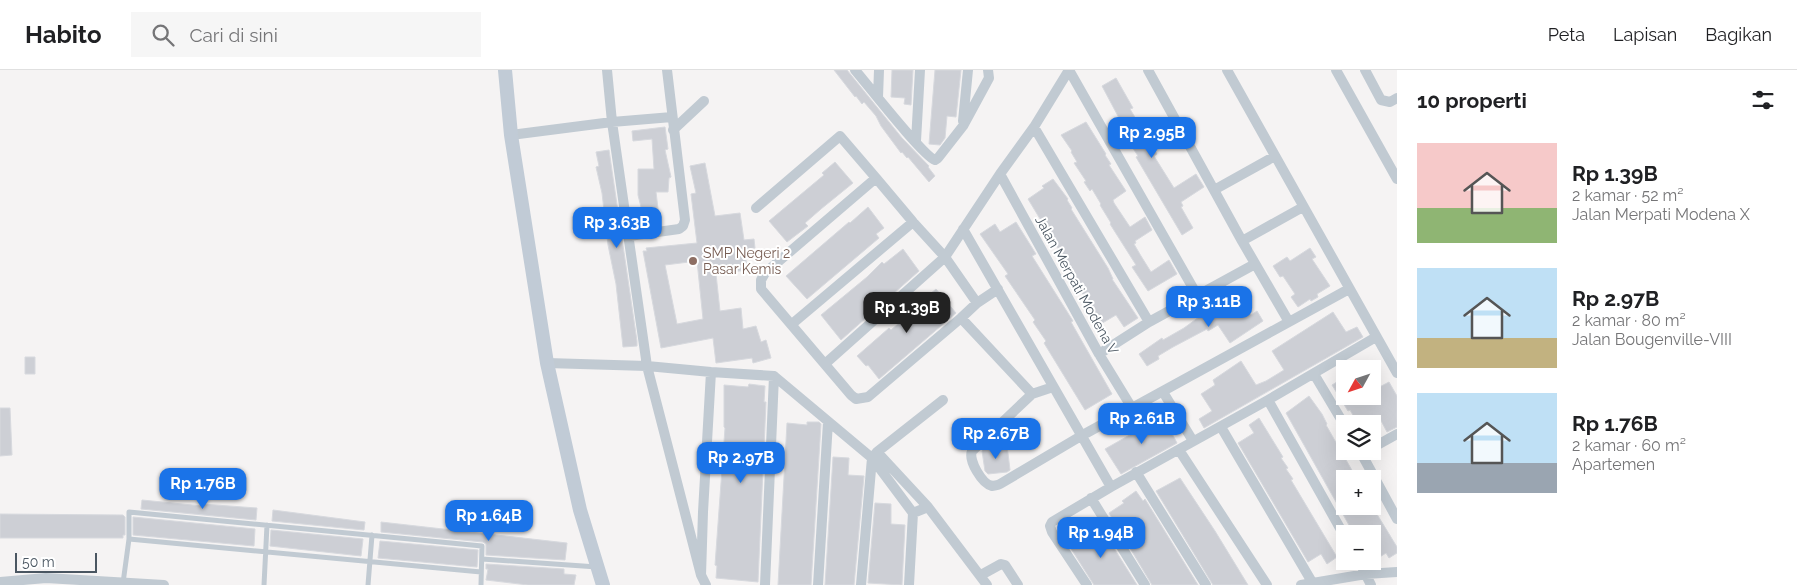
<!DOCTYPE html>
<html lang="id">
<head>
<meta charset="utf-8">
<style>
	:root { --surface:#fff; --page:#f6f6f6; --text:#202124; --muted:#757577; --line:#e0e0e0; --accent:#1a73e8 }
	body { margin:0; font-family:Raleway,sans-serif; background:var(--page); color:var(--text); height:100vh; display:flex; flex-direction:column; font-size:19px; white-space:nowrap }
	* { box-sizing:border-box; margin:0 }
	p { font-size:16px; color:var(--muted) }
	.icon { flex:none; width:28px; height:28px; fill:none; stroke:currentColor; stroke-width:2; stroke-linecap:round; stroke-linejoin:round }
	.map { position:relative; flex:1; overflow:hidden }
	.panel { display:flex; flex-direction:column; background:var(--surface); width:400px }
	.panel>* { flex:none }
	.needle { width:32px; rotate:230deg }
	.fabs { position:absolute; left:1336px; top:290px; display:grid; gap:10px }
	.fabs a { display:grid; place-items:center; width:45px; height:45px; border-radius:0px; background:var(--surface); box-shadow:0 5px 20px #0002; font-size:25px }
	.scale { position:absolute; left:15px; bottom:12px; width:82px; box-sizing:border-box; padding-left:5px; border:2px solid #4a5661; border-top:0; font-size:14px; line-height:18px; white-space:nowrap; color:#4a5661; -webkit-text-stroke:4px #fff; paint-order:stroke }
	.price { position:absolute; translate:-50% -42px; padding:0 11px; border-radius:10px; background:var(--accent); color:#fff; font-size:16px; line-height:32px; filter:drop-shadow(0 1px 2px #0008) }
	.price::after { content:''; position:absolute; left:50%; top:30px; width:15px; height:11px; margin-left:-8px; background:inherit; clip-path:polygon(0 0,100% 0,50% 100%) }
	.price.selected { background:#222; color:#fff }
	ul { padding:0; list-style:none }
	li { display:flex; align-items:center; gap:15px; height:125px; padding:0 20px }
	li span { display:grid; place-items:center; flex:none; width:140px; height:100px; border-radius:0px; color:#555 }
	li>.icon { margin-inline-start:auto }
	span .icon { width:60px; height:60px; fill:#fffc; stroke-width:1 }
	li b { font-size:21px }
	h2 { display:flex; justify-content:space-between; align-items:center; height:60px; padding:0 20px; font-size:21px }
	header { display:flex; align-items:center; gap:30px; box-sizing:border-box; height:70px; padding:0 25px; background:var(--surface); border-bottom:1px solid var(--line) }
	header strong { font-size:24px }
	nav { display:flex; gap:28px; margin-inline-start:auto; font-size:18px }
	.search { width:350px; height:45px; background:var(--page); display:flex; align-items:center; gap:12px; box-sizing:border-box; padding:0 18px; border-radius:0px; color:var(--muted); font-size:19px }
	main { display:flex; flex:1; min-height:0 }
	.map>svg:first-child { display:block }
	.building { fill:#cdcfd5; stroke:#d7d9de; fill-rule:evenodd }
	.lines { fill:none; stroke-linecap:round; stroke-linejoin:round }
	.lane { stroke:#c1cad2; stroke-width:5 }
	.street { stroke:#c1cad2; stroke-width:10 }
	.secondary { stroke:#c1cbd6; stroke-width:14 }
	.education-dot { fill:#8d6e63; stroke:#fff; stroke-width:2 }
	.labels { text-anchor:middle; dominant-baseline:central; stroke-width:4; stroke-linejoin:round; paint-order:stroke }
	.education-label { font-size:14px; fill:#785e54; stroke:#fff; text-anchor:start }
	.street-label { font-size:14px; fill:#4a5661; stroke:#fff }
</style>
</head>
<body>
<header>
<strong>Habito</strong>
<div class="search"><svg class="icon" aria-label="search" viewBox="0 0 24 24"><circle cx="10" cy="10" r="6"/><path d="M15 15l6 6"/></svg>Cari di sini</div>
<nav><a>Peta</a><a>Lapisan</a><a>Bagikan</a></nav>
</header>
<main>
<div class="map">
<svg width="1397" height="515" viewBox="0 0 1397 515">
	<rect width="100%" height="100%" fill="#f5f3f3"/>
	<path class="building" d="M834,0H847L902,68L929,96L928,97L935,106L929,112L908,87L907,88L902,82L901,83L881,56L876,46L864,32L862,34L856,26L855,27Z
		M892,0H913L911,35L904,34L905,28L891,27Z
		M935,0H961L956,47L947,46L945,68L940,75L929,74Z
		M1116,8L1133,38L1130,39L1157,84L1154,86L1174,118L1196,104L1204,117L1181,132L1183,136L1181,137L1193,158L1182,165L1136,87L1138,86L1115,51L1119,48L1102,16Z
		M1086,52L1106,84L1105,85L1111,94L1109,95L1126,121L1113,130L1114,133L1130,157L1145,147L1152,160L1135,171L1136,173L1134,174L1141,186L1151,202L1169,190L1177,204L1148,221L1132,197L1136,195L1110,154L1111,153L1100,135L1101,134L1092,119L1090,121L1084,112L1086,111L1074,93L1077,92L1071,82L1072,81L1061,65Z
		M665,57L668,79L665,80L671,107L669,108L668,122H656L659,147L644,149L638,125V99H654L652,69L633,71L632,61Z
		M609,80L637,271V276L623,277L616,214L608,175L602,123L596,97L599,96L596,82Z
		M835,92L853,113L821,139L805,153L808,156L787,172L769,151L824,105L822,103Z
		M705,93L715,146L740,143L744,170L754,169L755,178L745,179L747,200L716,204L720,241L741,238L743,259L756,256L761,272L766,270L771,288L753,293L752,288L716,293L713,268L661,278L643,181H647L646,178L697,173L691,124L696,123L690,96ZM697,191L703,249L677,254L665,195Z
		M1053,109L1068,129L1067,130L1072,138L1071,139L1108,198L1113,209H1112L1138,248L1124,257L1116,245L1099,255L1093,246L1096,245L1081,221L1083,220L1028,129L1044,118L1042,116Z
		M868,137L884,158L876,164L879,168L807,229L786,206L849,152L850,153Z
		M1016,152L1036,184L1032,186L1073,251L1071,252L1112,324L1085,340L1044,273L1046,271L1033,252L1035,250L1005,206L1008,204L980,164L995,154L1000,162Z
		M1310,178L1316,187L1312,189L1330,216L1317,224L1318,227L1311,231L1310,229L1298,237L1291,227L1295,224L1283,206L1280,207L1273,196L1287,187L1290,191Z
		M903,179L919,201L841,270L821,245L867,207L882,192L884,194Z
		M936,219L956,243L879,309L868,295L866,296L857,286L889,258L891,260L912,242L911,240Z
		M1238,225L1251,245L1257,241L1263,251L1230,273L1218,255L1208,261L1207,259L1173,277L1158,286L1159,289L1147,296L1139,284L1162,268L1163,270L1184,258L1210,239L1212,243Z
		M1333,242L1346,262L1357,257L1363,267L1204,358L1199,349L1212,341L1201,324L1215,315L1213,310L1241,291L1256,315L1266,311L1284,300L1272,281Z
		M25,287H35V304H25Z
		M1345,307V326H1372V321L1389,312L1397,326V357L1387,362L1378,345L1363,354H1358L1350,340L1348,341L1332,315Z
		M749,314L765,316L764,332H766L758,512L716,508L717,496L715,495L725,358L724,357V315L748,317Z
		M1309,326L1322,344L1327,354L1326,355L1357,409H1336L1345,422V436H1372L1397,477V483L1389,488L1386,483L1372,492V464H1354L1286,343Z
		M0,338H10L12,385L0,386Z
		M1165,345L1172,356L1169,358L1177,373L1121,404L1105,379Z
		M1259,348L1283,387L1281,388L1288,398L1286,399L1293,409L1291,410L1337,487L1327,494L1321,484L1308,492L1238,373L1254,363L1249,355Z
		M807,352H819L821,354L811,515H778L787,353L807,355Z
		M1007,375L1010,400L1007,402L988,404L985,401L982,381L985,378Z
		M833,387L849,388L848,405L864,406L854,515H825Z
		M1180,408L1215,461L1248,515H1213L1156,421Z
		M1136,421L1143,431L1145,429L1198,515H1152L1109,443L1124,433L1122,431Z
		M142,430L202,436V434L257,438L256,450L141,439Z
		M875,433L891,434V454L905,455L902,515L868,513Z
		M273,440L365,452L364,460L272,451Z
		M0,444L123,445L125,447V465H123V468H0Z
		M133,447L255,459L254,476L133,465Z
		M381,452L567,473L565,490L486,485V474L483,472L381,462Z
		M1099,454L1137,515H1094L1068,474Z
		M271,460L363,469L361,486L270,476Z
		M380,471L478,480L477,497L378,488Z
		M486,494L564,499V504L576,505L574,515H528L486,510L488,499H486Z"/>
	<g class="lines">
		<path class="lane" d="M129,469L481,502
			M482,489L597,497
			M123,513L129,469V442L482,476L481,515
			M264,515L267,455
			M368,515L372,465"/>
		<path class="street" d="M607,0L612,52L647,296L701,505
			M855,0C867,14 923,86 935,90L938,88L963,56L989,8L988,0
			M1069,0L1197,225
			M1148,0L1242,171L1289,252
			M1227,0L1397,303
			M1336,0L1397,109
			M1365,0L1381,30L1390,32L1397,28
			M878,27L879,0
			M963,51L968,0
			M1034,57L1149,252
			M673,60L704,31
			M511,65L612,52L672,47
			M916,71L920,0
			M1000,104L1099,284L1132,338
			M1214,120L1275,86
			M756,138L840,66L876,108
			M963,159L1111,417
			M629,166L679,159L683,156L685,150L667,0
			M1242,171L1303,137
			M977,233L945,187L913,152L876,108L765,203L761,210V219L851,325L856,329L868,327L961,248L977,233L998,219
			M961,248L1032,324
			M792,254L913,152
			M1099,284L1149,252L1255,194
			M547,293L647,296L711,302L774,306L872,388L913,443
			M826,293L945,187L1000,104L1034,57L1069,0
			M1314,304L1345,356
			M1053,317L1032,324L972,381C968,390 982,414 992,416C992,416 999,415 1000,414L1081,366L1349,219
			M1163,322L1193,371
			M1268,330L1345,467
			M1221,357L1312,512
			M1372,378L1397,364
			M1179,380L1267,515
			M1360,381L1397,449
			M877,382L928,437
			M872,388L877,382L943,330
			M1136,402L1206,515
			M1091,428L1145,515
			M913,443L928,437L987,515
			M1359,491L1371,515
			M981,505L1001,494L1005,495L1018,515
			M0,512L46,508L164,515
			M706,515L701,505L703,442L711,302
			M765,515L774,306
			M818,515L828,352
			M861,515L872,388
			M909,515L913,443
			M1087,515L1052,462L1050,456L1052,452L1111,417L1268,330L1376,267
			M1301,515L1366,504L1397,502"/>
		<path class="secondary" d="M505,0L511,65L547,293L580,440L603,515"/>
	</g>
	<circle class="education-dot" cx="693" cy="191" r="5"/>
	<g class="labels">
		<g class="education-label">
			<text x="703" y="183">SMP Negeri 2<tspan x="703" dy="16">Pasar Kemis</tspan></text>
		</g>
		<g class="street-label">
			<text transform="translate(1077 215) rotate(61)">Jalan Merpati Modena V</text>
		</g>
	</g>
</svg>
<div class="fabs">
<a><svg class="needle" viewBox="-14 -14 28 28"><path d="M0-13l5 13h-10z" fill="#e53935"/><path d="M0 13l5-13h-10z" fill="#757577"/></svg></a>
<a><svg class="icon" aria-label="layers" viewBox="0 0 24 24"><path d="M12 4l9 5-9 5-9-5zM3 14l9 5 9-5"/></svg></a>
<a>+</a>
<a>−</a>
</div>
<div class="scale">50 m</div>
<b class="price" style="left:1152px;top:89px">Rp 2.95B</b>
<b class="price" style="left:617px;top:179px">Rp 3.63B</b>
<b class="price" style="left:1209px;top:258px">Rp 3.11B</b>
<b class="price selected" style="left:907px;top:264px">Rp 1.39B</b>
<b class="price" style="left:1142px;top:375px">Rp 2.61B</b>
<b class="price" style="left:996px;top:390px">Rp 2.67B</b>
<b class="price" style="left:741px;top:414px">Rp 2.97B</b>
<b class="price" style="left:203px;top:440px">Rp 1.76B</b>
<b class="price" style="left:489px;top:472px">Rp 1.64B</b>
<b class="price" style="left:1101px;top:489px">Rp 1.94B</b>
</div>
<section class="panel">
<h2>10 properti<svg class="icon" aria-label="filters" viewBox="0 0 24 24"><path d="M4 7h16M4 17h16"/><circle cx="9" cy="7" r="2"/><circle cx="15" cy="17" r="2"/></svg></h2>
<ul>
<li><span style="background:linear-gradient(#f6c9c9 65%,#8fb573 0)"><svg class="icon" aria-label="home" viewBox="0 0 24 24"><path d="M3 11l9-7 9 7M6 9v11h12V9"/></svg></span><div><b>Rp 1.39B</b><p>2 kamar · 52 m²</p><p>Jalan Merpati Modena X</p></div></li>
<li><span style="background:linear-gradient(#bfe0f5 70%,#c2b280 0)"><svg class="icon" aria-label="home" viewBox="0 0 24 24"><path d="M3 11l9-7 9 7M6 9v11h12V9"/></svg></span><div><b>Rp 2.97B</b><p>2 kamar · 80 m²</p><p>Jalan Bougenville-VIII</p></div></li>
<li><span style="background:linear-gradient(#bfe0f5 70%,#9aa5b1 0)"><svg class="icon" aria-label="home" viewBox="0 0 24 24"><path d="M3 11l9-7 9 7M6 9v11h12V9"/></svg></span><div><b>Rp 1.76B</b><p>2 kamar · 60 m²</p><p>Apartemen</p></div></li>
</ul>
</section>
</main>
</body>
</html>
